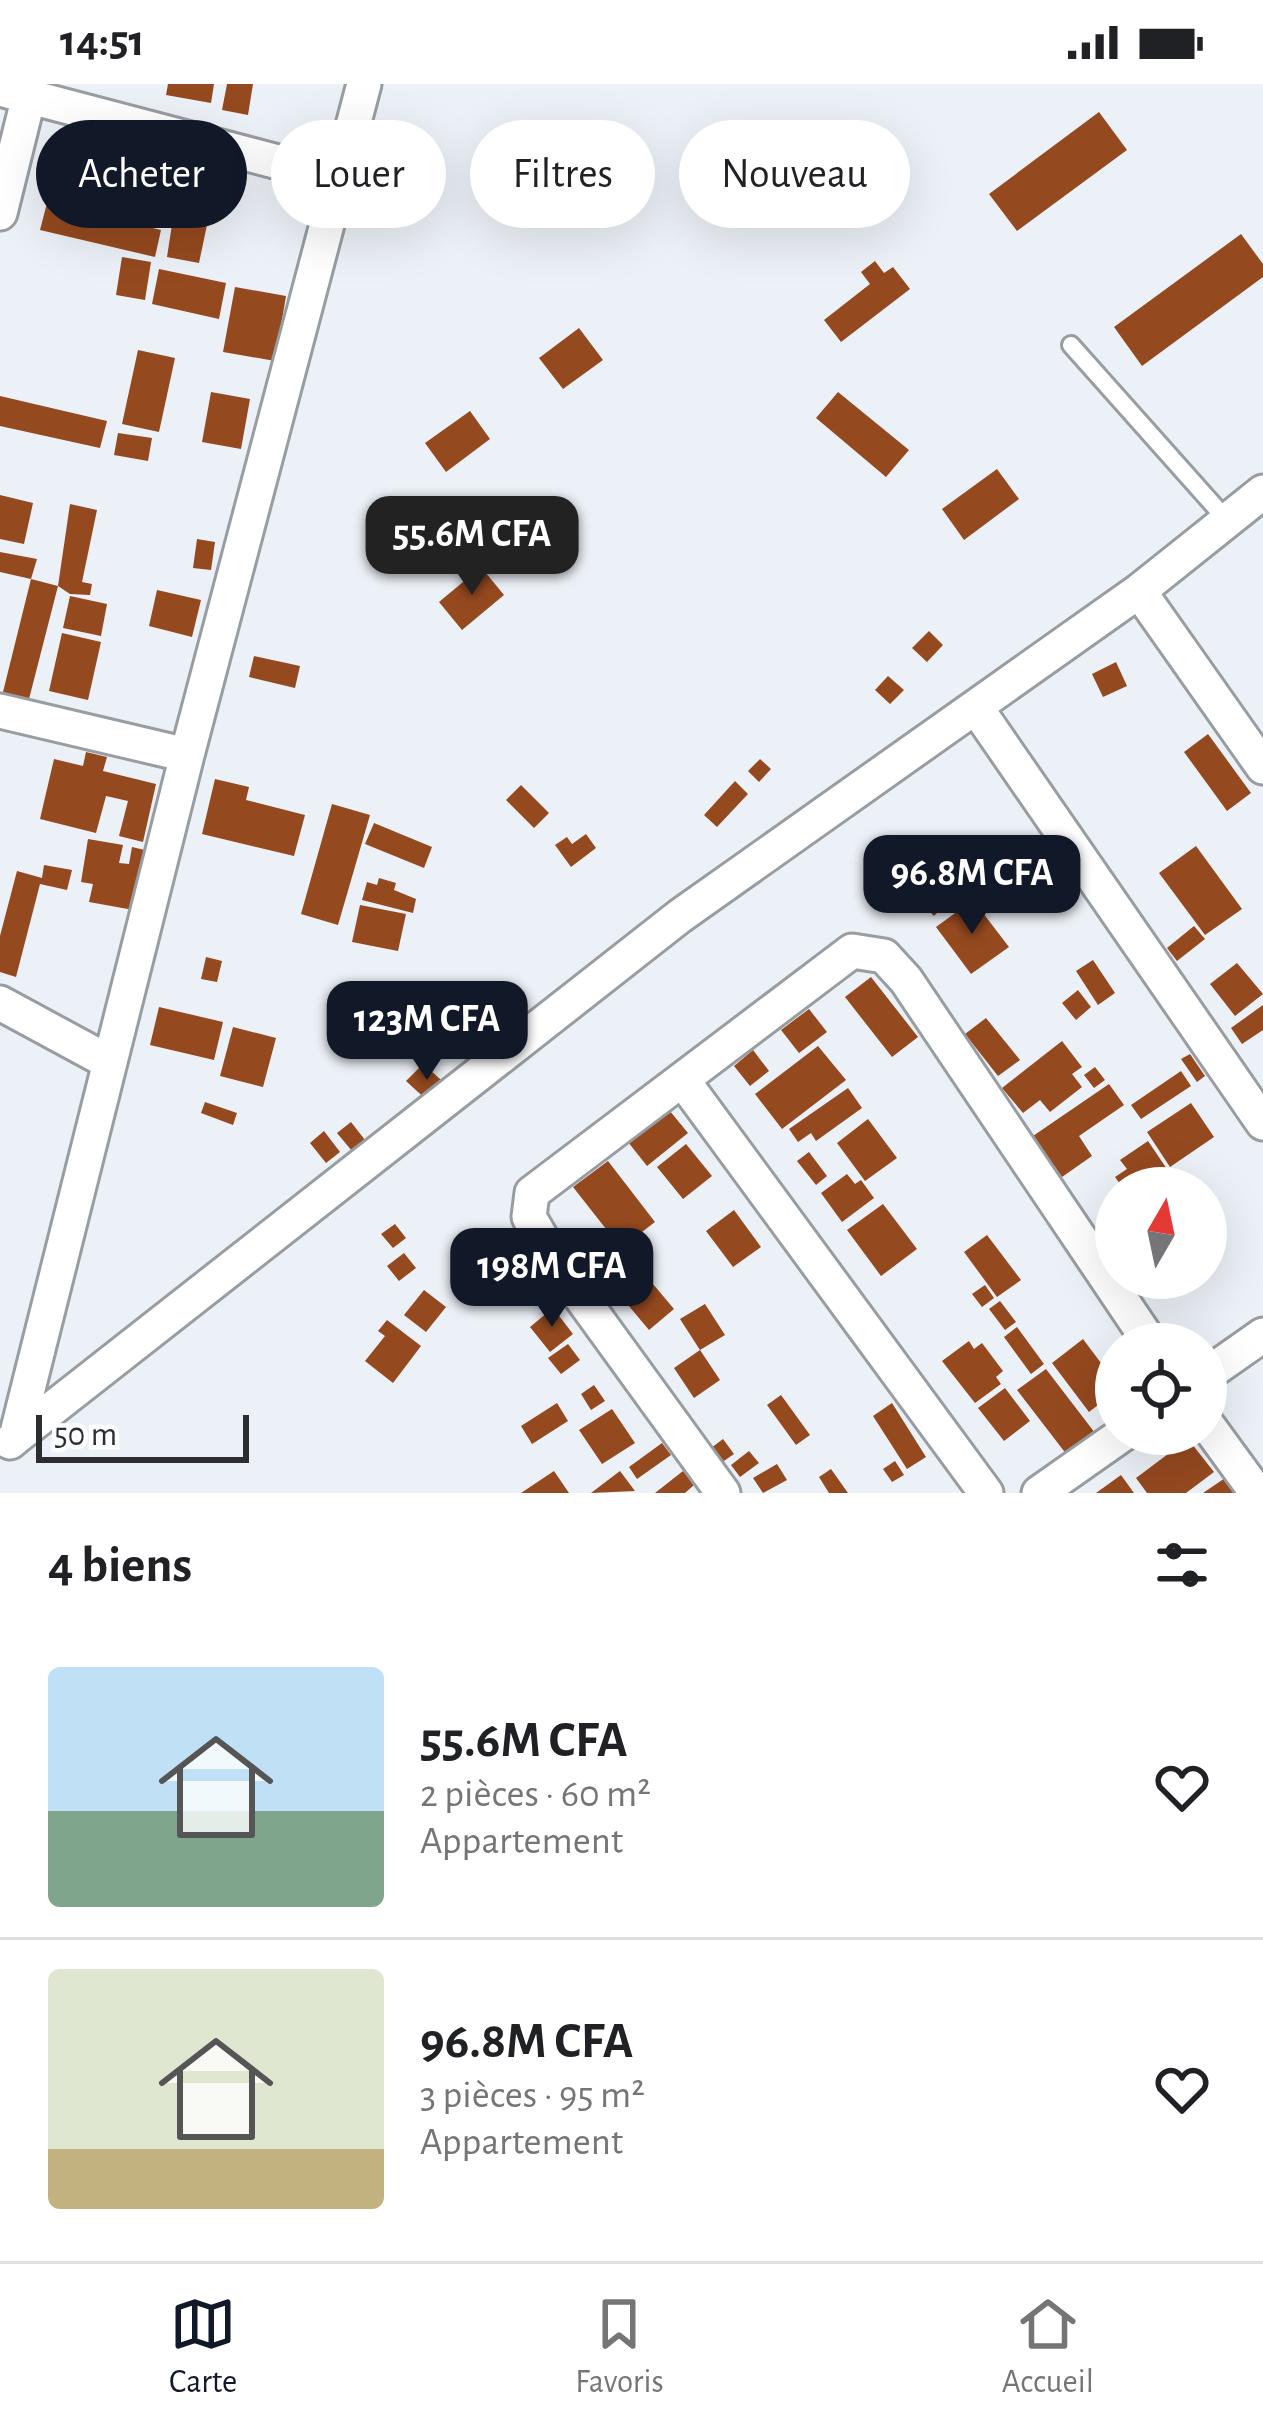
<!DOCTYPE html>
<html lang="fr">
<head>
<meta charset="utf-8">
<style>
	:root { --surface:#fff; --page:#f6f6f6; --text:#202124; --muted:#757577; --line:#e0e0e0; --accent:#111827 }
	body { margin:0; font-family:"Alegreya Sans",sans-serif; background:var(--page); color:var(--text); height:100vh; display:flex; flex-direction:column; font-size:45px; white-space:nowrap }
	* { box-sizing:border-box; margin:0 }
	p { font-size:39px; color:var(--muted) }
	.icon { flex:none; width:66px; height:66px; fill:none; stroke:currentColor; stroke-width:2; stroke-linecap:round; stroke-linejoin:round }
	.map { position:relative; height:1409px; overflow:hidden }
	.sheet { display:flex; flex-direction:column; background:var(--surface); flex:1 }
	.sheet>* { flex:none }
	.top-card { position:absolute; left:36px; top:36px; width:1191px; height:108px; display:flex; gap:24px }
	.needle { width:78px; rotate:9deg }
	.tools { position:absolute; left:1095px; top:1083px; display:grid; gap:24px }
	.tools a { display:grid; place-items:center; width:132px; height:132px; border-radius:50%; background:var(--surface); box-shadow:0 12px 48px #0002; font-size:60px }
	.scale { position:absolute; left:36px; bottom:30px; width:213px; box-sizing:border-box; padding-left:12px; border:6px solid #2c2d2f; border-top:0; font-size:33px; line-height:42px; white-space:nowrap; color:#2c2d2f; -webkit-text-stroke:9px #fdfeff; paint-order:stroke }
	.price { position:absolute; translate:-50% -102px; padding:0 27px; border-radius:24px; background:var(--accent); color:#fff; font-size:39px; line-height:78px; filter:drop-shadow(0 3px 6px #0008) }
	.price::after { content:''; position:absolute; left:50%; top:72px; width:36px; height:27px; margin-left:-18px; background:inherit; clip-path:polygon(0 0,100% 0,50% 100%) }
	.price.current { background:#222; color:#fff }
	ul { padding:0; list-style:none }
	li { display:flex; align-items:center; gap:36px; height:300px; padding:0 48px }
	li+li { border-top:3px solid var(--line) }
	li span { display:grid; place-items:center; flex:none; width:336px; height:240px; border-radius:12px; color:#555 }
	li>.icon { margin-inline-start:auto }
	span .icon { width:144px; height:144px; fill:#fffc; stroke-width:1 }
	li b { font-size:51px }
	h2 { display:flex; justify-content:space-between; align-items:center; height:144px; padding:0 48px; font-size:51px }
	.pill { padding:0 42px; border-radius:54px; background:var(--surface); box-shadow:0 12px 48px #0002; font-size:42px; line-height:108px }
	.pill.current { background:var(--accent); color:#fff }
	.status { display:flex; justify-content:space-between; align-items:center; height:84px; padding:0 60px; background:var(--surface); direction:ltr }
	.status svg { height:33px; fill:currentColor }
	.menu { display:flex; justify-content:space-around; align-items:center; height:168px; border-top:3px solid var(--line); background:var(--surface); font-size:33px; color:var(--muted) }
	.menu a { display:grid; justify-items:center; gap:6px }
	.menu .current { color:var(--accent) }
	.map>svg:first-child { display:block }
	.building { fill:#95491f }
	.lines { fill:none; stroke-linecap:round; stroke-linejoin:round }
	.service-casing { stroke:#989da2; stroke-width:22 }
	.minor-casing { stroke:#989da2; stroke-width:39 }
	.service { stroke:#fff; stroke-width:16 }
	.minor { stroke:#fff; stroke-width:33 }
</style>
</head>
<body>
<div class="status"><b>14:51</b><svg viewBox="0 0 49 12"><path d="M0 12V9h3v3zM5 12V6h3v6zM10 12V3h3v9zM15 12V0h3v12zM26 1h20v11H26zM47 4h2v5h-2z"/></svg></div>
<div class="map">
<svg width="1263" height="1409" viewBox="0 0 1263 1409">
	<rect width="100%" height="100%" fill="#ecf1f7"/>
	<path class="building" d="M168,0H214L211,19L166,11Z
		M227,0H253L248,31L222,26Z
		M1099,28L1127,66L1017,147L989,110Z
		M62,57L97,67L93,79L119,85L121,77L215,103L199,179L167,173L173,134L50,100Z
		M47,119L161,146L155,173L40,146Z
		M1241,150L1263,180V193L1142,282L1114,243Z
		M122,173L151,178L145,216L116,211Z
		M875,177L884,189L893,183L910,205L841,258L824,236L870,200L861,188Z
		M159,185L226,199L219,235L152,220Z
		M235,203L286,212L275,277L223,268Z
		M579,244L603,276L563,305L539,274Z
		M138,266L175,274L159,348L122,340Z
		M211,308L250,315L241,365L202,358Z
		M838,308L909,366L886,393L816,334Z
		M0,312L107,337L100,364L0,342Z
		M470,327L490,355L446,388L425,359Z
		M118,349L152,354L148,377L114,371Z
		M997,385L1019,415L964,456L942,425Z
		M0,411L33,419L24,460L0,455Z
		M70,420L97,426L82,498L92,500L90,511L70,510L58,502L28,619L2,612L31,495L58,502Z
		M551,429L572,454L529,489L508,463Z
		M197,455L215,458L211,486L193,484Z
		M0,468L37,475L31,495L0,488Z
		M481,483L504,511L462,546L439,518Z
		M157,506L201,516L192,553L149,542Z
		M70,512L107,520L101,552L63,544Z
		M929,547L943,561L927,578L912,564Z
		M62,549L101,558L88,616L49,607Z
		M254,572L300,582L295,604L249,593Z
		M1116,578L1127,602L1103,613L1092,590Z
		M888,592L904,606L890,620L875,606Z
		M1208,650L1251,709L1227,727L1184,668Z
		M86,668L107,673L103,687L156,700L143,758L119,752L128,717L106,712L96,749L40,735L54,675L83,682Z
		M760,675L771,685L759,698L748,687Z
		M215,695L249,703L246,716L305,731L294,772L202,750Z
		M735,697L748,710L717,743L704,731Z
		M521,701L549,729L534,744L506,716Z
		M332,720L370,731L338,841L301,830Z
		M374,739L432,763L424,784L365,760Z
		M586,750L596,764L571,783L555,761L567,753L572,760Z
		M88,755L123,761L119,779L129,780L132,763L149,767L139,827L89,818L93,800L81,798Z
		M1196,762L1242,825L1205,851L1159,789Z
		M44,781L72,786L67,806L40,800L16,893L0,888V852L17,787L42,794Z
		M379,794L396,799L394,806L416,815L413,829L362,816L367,798L377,801Z
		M942,797L956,810L934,832L921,819Z
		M973,816L1009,863L971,890L936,843Z
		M360,821L406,830L398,867L352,858Z
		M1194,842L1205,855L1177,877L1167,864Z
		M206,873L222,877L217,898L201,895Z
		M1093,876L1115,909L1098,921L1076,887Z
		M1237,879L1263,910L1235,932L1210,900Z
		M871,893L918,953L892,973L845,913Z
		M1078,906L1091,923L1076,936L1062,919Z
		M1263,921V946L1242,960L1231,944Z
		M159,923L223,938L214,976L150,961Z
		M809,925L827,948L799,969L781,946Z
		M986,934L1020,976L998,992L965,950Z
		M233,943L276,954L263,1003L220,992Z
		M1062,957L1082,983L1072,990L1082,1003L1050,1028L1040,1016L1023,1029L1002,1004Z
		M818,962L846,996L782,1045L755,1010Z
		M753,966L769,987L750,1002L734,982Z
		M1190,970L1205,992L1197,998L1181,975Z
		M423,980L447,1001L430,1019L406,997Z
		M1095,983L1105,996L1094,1004L1084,991Z
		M1181,987L1191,1002L1141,1035L1131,1021Z
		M1109,1000L1124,1021L1079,1052L1092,1072L1062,1093L1033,1052Z
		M848,1004L862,1024L816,1057L811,1049L798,1058L789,1045Z
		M205,1018L237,1029L233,1041L201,1029Z
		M1191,1019L1214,1053L1170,1083L1147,1048Z
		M669,1026L688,1049L647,1082L628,1058Z
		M868,1035L897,1074L865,1097L837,1059Z
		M351,1038L365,1056L352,1067L337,1049Z
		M324,1047L340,1068L326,1079L310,1059Z
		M1148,1057L1171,1091L1182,1104H1123L1115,1093L1127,1085L1120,1076Z
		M686,1060L712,1092L683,1115L657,1083Z
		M809,1068L827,1092L816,1101L797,1077Z
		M608,1077L655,1138L621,1164L573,1103Z
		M847,1090L855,1100L861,1096L874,1114L842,1138L821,1109Z
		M883,1120L917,1165L881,1192L847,1146Z
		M734,1126L761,1163L733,1183L706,1147Z
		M395,1140L406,1154L393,1164L381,1150Z
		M987,1151L1021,1196L997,1213L964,1168Z
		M404,1169L416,1184L399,1197L387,1182Z
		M648,1194L674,1225L649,1246L623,1215Z
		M985,1201L994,1214L982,1223L972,1210Z
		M424,1206L446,1223L426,1248L404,1231Z
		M1000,1217L1016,1238L1005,1246L989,1225Z
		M705,1220L725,1251L700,1266L720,1296L694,1314L674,1284L700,1266L680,1235Z
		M553,1224L573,1250L550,1268L530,1243Z
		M387,1236L421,1262L393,1299L365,1277L385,1252L378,1247Z
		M1017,1243L1044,1280L1031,1290L1004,1253Z
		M1083,1255L1116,1299V1307L1089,1328L1052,1279Z
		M969,1257L974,1265L982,1259L1003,1287L996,1293L1001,1300L975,1319L942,1277Z
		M568,1260L580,1276L561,1290L548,1274Z
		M1046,1285L1095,1349L1067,1371L1017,1306Z
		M594,1301L605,1317L591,1326L581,1310Z
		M1005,1304L1030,1337L1004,1357L978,1324Z
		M781,1311L810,1351L796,1361L767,1321Z
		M557,1319L568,1337L532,1360L521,1342Z
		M892,1319L926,1373L907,1385L873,1332Z
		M612,1325L635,1359L602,1380L579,1346Z
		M723,1355L734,1370L721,1379L711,1364Z
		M1188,1355L1214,1388L1186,1409H1147L1136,1394Z
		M662,1359L671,1371L637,1395L629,1383Z
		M749,1367L759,1379L740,1393L731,1381Z
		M895,1377L904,1391L892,1398L883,1385Z
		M777,1380L787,1396L763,1409L753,1394Z
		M831,1385L848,1409H829L819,1393Z
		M554,1387L569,1409H521Z
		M620,1387L635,1407L591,1409Z
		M683,1387L694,1401L685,1409H655Z
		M1121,1391L1134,1409H1096Z
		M1228,1392L1240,1409H1203Z"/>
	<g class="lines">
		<g class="service-casing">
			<path id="service" d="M1071,261L1225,434"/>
		</g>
		<g class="minor-casing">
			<path id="minor" d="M0,5L339,94
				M0,129L29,12
				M1139,507L1263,683
				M977,625L1263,1039
				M0,627L187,671
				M0,919L109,978
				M684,998L986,1409
				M1206,1291L1263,1251
				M1206,1339L1257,1409
				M16,1353L680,832L1139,507L1263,408
				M10,1358L16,1353L187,671L364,0
				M723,1409L554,1176L529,1133L532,1109L852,867L884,872L906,896L1151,1260
				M1039,1409L1123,1350"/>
		</g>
		<use href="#service" class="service"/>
		<use href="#minor" class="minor"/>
	</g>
</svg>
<div class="tools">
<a><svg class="needle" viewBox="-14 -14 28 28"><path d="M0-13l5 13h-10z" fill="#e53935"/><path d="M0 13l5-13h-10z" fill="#757577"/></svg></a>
<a><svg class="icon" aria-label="locate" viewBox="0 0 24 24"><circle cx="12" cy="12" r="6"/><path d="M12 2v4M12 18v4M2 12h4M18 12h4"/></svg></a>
</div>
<div class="scale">50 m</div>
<b class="price current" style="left:472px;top:514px">55.6M CFA</b>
<b class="price" style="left:972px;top:853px">96.8M CFA</b>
<b class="price" style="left:427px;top:999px">123M CFA</b>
<b class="price" style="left:552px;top:1246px">198M CFA</b>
<div class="top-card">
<a class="pill current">Acheter</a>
<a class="pill">Louer</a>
<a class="pill">Filtres</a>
<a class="pill">Nouveau</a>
</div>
</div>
<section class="sheet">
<h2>4 biens<svg class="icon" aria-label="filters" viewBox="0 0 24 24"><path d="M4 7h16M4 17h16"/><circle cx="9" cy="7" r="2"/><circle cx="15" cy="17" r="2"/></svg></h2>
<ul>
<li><span style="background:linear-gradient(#bfe0f5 60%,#7fa58c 0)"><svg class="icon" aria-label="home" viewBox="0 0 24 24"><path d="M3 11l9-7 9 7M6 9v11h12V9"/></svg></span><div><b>55.6M CFA</b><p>2 pièces · 60 m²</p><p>Appartement</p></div><svg class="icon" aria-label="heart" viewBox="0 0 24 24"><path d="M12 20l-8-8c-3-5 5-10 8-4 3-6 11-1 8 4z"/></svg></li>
<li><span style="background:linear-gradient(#dfe7d0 75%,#c2b280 0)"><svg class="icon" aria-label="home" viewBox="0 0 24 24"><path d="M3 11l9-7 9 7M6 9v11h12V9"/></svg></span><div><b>96.8M CFA</b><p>3 pièces · 95 m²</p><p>Appartement</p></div><svg class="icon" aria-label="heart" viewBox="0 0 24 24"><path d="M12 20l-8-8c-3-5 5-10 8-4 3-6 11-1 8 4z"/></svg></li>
</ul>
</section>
<nav class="menu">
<a class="current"><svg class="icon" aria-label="map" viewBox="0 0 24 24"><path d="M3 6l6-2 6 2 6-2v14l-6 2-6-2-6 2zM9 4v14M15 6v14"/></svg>Carte</a>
<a><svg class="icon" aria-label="saved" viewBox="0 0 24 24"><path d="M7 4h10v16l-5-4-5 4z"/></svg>Favoris</a>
<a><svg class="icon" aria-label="home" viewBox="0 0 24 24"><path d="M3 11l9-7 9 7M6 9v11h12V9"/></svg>Accueil</a>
</nav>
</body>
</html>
